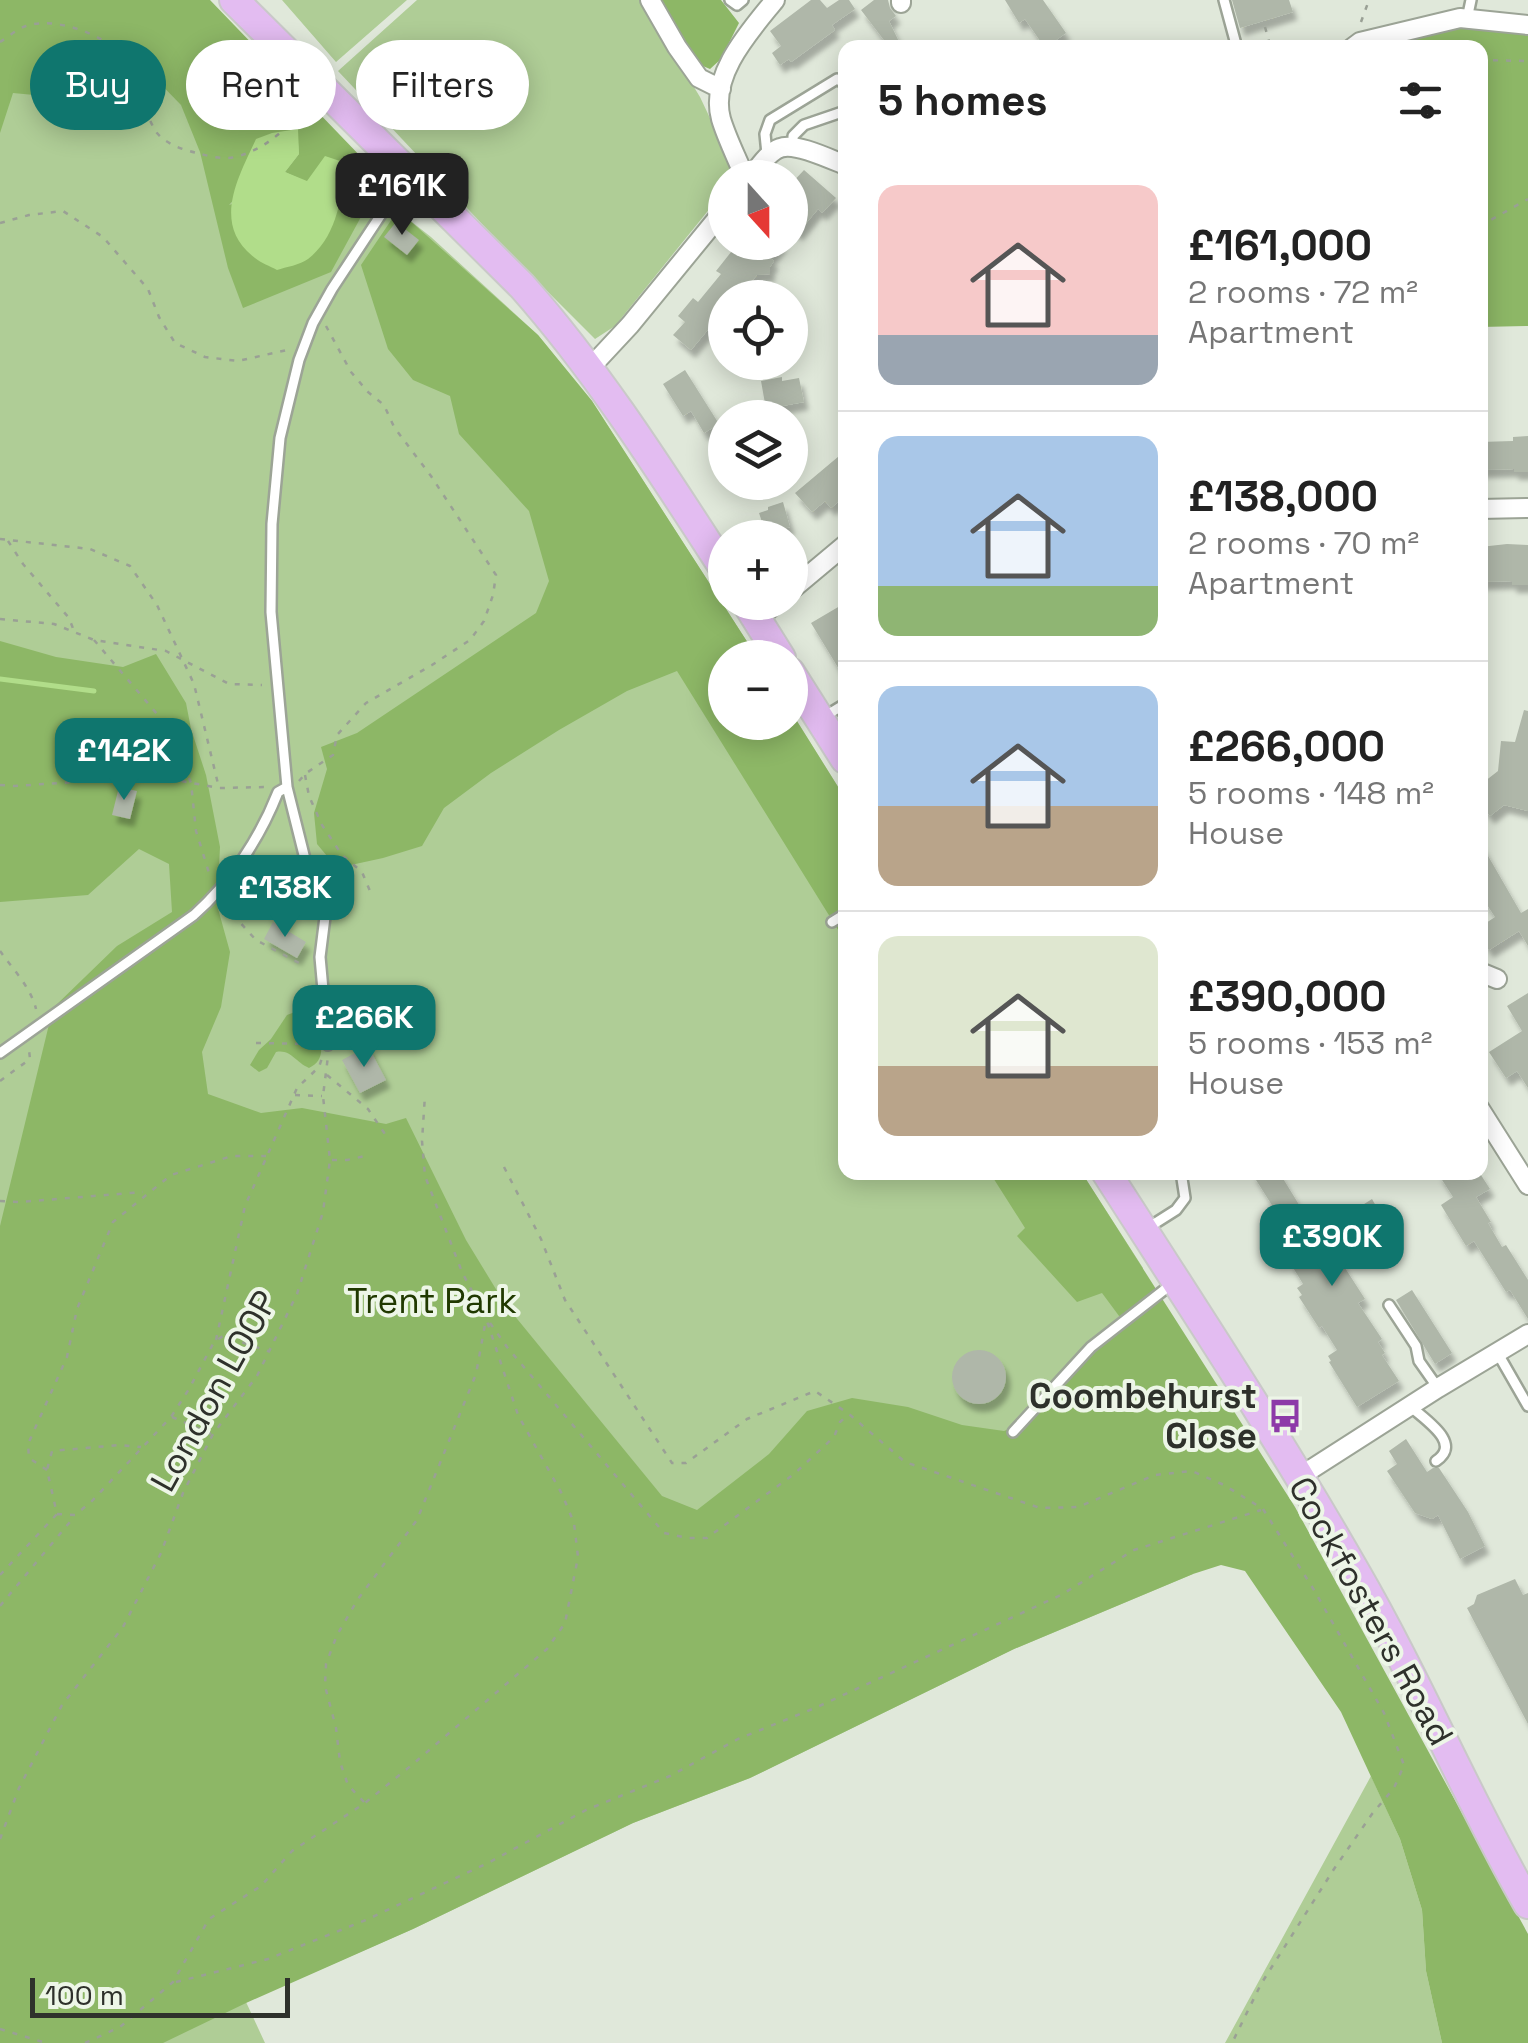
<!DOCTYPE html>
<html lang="en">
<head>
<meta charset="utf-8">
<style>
	:root { --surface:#fff; --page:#f6f6f6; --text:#222; --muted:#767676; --line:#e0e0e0; --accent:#0f766e }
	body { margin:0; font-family:"Space Grotesk",sans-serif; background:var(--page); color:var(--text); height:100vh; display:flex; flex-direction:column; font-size:38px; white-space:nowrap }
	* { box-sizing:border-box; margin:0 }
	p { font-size:32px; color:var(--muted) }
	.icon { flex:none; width:55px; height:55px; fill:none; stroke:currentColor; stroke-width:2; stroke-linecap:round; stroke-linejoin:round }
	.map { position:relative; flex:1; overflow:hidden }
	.panel { position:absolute; left:838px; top:40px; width:650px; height:1140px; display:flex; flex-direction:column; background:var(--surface); border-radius:20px; box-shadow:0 5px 25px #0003 }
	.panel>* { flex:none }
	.top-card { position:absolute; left:30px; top:40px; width:658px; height:90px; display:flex; gap:20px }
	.needle { width:65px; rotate:159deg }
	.controls { position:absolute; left:708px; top:160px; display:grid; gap:20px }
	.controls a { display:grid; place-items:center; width:100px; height:100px; border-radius:50%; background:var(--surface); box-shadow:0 5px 25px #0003; font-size:50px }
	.scale { position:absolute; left:30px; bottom:25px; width:260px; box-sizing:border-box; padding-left:10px; border:5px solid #2e312b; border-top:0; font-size:28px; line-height:35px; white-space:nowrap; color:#2e312b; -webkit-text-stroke:8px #edf6e7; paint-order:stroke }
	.price { position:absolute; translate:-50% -85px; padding:0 22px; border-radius:20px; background:var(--accent); color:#fff; font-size:32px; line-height:65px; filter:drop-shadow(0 2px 5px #0008) }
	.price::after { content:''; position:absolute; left:50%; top:60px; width:30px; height:22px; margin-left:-15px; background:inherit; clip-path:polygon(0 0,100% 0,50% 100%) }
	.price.current { background:#222; color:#fff }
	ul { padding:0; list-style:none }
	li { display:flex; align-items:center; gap:30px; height:250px; padding:0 40px }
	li+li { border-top:2px solid var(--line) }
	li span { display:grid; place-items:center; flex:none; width:280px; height:200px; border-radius:20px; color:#555 }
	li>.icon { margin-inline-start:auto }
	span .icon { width:120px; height:120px; fill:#fffc; stroke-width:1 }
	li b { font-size:42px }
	h2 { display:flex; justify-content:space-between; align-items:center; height:120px; padding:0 40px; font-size:42px }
	.tag { padding:0 35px; border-radius:45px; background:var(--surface); box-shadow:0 5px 25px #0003; font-size:35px; line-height:90px }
	.tag.current { background:var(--accent); color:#fff }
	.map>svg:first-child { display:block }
	.green { fill:#afcd96 }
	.forest { fill:#8db766; fill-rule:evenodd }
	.water { fill:#b1dd8a }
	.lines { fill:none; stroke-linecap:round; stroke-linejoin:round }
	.stream { stroke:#b1dd8a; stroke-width:5 }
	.building { fill:#afb7a9; filter:url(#shadow) }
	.lane-casing { stroke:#9ca496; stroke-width:14 }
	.street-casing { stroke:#9ca496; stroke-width:22 }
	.primary-casing { stroke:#c9c9c8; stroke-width:32 }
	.path { stroke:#9aa095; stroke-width:2.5; stroke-dasharray:5 8; stroke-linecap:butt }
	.lane { stroke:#fff; stroke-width:9 }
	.street { stroke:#fff; stroke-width:18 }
	.primary { stroke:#e3bcf1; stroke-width:28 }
	.labels { text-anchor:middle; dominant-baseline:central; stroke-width:8; stroke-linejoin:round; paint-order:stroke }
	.park-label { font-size:35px; fill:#203900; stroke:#edf6e7 }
	.street-label { font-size:35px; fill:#2e312b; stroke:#edf6e7 }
	.poi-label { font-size:35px; font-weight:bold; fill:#2e312b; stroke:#edf6e7; text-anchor:end }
</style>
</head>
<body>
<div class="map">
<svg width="1528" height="2043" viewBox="0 0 1528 2043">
	<defs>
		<filter id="shadow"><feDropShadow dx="4.5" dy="8" stdDeviation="2.5" flood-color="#0004"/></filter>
	</defs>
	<rect width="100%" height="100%" fill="#e0e8da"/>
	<path class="green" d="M0,0L365,161L375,193L431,237L538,335L592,401L757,657L725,658V722H790V710L845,798V1172L1082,1173L1143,1268L1125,1324L1193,1574L1014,1649L750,1778L633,1823L413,1929L246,2002L265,2043H0Z
		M282,0H407L336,62Z
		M417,0H641L700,97L736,173L732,177L725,178V188L715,202L615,326L595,339L515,259L338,71Z
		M1371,1776L1400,1839L1422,1910L1426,1971L1442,2043H1225Z"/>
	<path class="forest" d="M0,0H210L365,161L374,193L331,272L243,308L228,268L200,152L181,105L146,69L89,61L66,98L13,93L0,133ZM297,130L299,154L285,172L307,182L229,205Z
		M659,0H721L739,23L721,59L710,69L698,64Z
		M1461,25L1528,33V326L1480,327V48H1366Z
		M398,210L538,335L592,401L757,657L725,658V722H790V710L845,798V941L677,671L627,691L559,730L491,773L444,808L422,846L383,858L337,868L317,844L314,813L327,769L321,747L357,733L536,613L549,581L529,511L459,434L450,396L413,380L388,349L361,265Z
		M0,641L56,657L123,667L156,654L186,703L191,729L206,775L220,847L217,905L230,952L221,1007L202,1052L208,1094L261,1113L302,1108L386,1124L406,1118L466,1240L505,1304L662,1496L697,1510L769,1454L807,1411L852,1398L908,1407L962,1425L1004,1431L1021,1424L1100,1344L1125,1324L1102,1293L1077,1302L1017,1236L1025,1228L990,1173H1082L1295,1507L1528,1934V2043H1442L1426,1971L1422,1910L1400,1839L1341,1712L1245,1571L1221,1565L1193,1574L1014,1649L750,1778L633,1823L413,1929L246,2003L163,2043H0V1226L53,1008L117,946L172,912L169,864L139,849L88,895L0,902Z
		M295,1012C314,1021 335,1056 309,1068C295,1062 291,1049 276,1052L267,1068L259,1072L250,1065L259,1050L271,1039L287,1015Z"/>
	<path class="water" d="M298,129L299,154L285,172L307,181L325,156L346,163C342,196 337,237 308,259C300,265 286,267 277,270C270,266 261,263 255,258C211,225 238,178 256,139L272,133Z"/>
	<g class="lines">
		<path class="stream" d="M0,679L94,691"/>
	</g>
	<path class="building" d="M811,0H820L827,8L839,0H849L855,9L832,25L835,30L791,62L789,59L780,65L772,53L781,46L770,31Z
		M874,0H888L890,8L896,16L889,21L902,48H890L861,10Z
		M1005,0H1043L1066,33L1045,48L1025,19L1019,23Z
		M1232,0H1289L1293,12L1240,28Z
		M804,170L836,198L822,213L818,209L798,233L790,226V185Z
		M396,222L419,240L407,255L384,237Z
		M739,242H783L770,258L774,261L770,267V274L757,275L737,298H725V315L714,328L711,326L691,350L673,335L685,322L678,316L693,298L698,302L721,274L716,271Z
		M685,370L719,424L704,433L691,411L683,416L663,384Z
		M782,377V381L799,378L804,402L766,409L761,381Z
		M1528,436V472H1514V469L1480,470V442L1513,441V437Z
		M845,451V496L831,508L825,501L812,512L795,493Z
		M783,502L790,527L766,534L759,513L768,510V507Z
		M1507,544L1528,545V585H1512V581L1480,582V547Z
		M845,603V679L811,623Z
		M1524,710L1528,711V811L1504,805L1490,816L1480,804V785L1498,771L1501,741L1515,742Z
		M119,787L137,791L130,819L112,815Z
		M1480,842L1521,913L1528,909V946L1519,931L1489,950L1480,937V927L1495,917L1480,894Z
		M273,922L306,942L297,958L264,939Z
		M1528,993V1088L1517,1071L1506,1078L1489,1052L1522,1031L1507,1006Z
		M368,1046L386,1080L360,1093L342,1060Z
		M1251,1172H1279L1317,1234L1372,1199L1380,1213L1346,1235L1354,1248L1338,1257L1365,1299L1358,1303L1382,1339L1378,1342L1385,1353L1382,1355L1399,1381L1357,1407L1329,1362L1331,1361L1328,1356L1337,1350L1322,1326L1319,1328L1299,1297L1302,1295L1297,1288L1303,1284L1289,1261L1293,1259L1270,1224L1280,1218Z
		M1437,1172H1479L1490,1189L1476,1197L1491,1222L1488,1223L1502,1247L1506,1245L1528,1280V1319L1510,1290L1506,1292L1474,1241L1466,1246L1441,1205L1453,1197Z
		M1412,1290L1452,1353L1435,1364L1396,1300Z
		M952 1377a27 27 0 1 1 54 0a27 27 0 1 1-54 0Z
		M1406,1439L1427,1472L1433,1468H1439L1468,1512L1485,1546L1460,1559L1438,1515L1432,1519L1415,1513L1387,1471L1397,1464L1389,1451Z
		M1515,1579L1523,1595L1528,1593V1724L1467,1608L1474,1604L1477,1595Z"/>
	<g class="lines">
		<g class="lane-casing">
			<path id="lane" d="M730,0L737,5L743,0
				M1224,0L1237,48
				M1467,19L1471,0
				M793,147V136L804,125L845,111
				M767,154L765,134L770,120L837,79L845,84
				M822,718L845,704
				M832,922L845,914
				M328,1045L320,957L325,917L306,863L287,787L271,612L272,524L280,438L299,360L313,323L332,289L386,207L412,181
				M0,1053L194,915C231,882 260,838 278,792L287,787
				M1146,1229L1176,1210L1185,1198L1181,1172
				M1389,1305L1416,1346L1419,1361L1438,1388
				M1497,1352L1528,1406
				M1410,1406C1425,1420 1463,1443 1436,1461
				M1013,1432L1091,1347L1173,1283"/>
		</g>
		<g class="street-casing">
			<path id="street" d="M650,0L677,47L699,78L721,89
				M901,3V0
				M1352,48L1360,42L1460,18L1528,25
				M745,178C737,158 727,139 721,119C709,75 750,31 775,0
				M750,178C758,168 768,152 780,148C795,142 830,159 845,165
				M589,369L630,325L725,209
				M1480,509L1528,508
				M790,591L845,545
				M757,620L777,602
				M1480,972L1497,979
				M1480,1109L1528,1185
				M1299,1477L1438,1388L1528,1334"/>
		</g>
		<g class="primary-casing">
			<path id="primary" d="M234,0L522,286C599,373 662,473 725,570
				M746,602L781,658
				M790,672L845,759
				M1106,1172C1191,1305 1278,1436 1356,1573C1418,1680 1466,1796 1528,1904"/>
		</g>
		<path class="path" d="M1361,22L1369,0
			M1265,27L1271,48
			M0,42C8,37 17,29 26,26C59,15 117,39 133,68C144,89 143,113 157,133C166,144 183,150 197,153C209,156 222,160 235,157C265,150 289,127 308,104
			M1480,60L1528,61
			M376,176L380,193
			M0,223L29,215L63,211L103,237L148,289L159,317L175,343L205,357L238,361L287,350
			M1480,226L1528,199
			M0,539L90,549L130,566L157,605L194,684L219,788
			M8,541L23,564L69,618L74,631
			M0,619L54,624L94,640L166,651L229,684L262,685
			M94,640L163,721L178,750L191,783L196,831L210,876
			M305,775L309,796L322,825L342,855L362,872L370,891
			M299,781L305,774L333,755L337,735L366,703L432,665L470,640L484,621L493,595L496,575L431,476L394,427L384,405L368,392L351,372L326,326
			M0,785L14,786L135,778L176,780L219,788L267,787
			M224,905L256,940L299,963L304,961
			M0,951C13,969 31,988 36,1009
			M256,1043L316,1044
			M327,1075L368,1109L387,1137
			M0,1081L30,1059L29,1050
			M295,1095L322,1096
			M332,1160H347L365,1156
			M504,1167L541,1239L565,1300L672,1463H686L747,1419L815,1391L849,1414L905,1462L1040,1508L1078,1507L1155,1475L1192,1471L1224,1485L1263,1509L1314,1590L1384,1713L1404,1765L1394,1788L1372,1814L1334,1869L1261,1984L1232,2043
			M0,1201L20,1202L143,1192
			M490,1323L507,1347L664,1533L688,1538H707L794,1474L834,1437L840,1422L849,1414
			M216,1340L245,1206L297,1088L319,1067L323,1055
			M172,1417L211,1434
			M47,1470L29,1458L28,1444L67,1357L77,1309L113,1222L171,1175L232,1156H266
			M57,1514L75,1515L91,1502L171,1417L189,1389L214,1342L223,1336L268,1351
			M0,1575L57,1514L47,1470L52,1451L119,1445L141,1447
			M0,1606L74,1517
			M364,1802L348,1785L340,1762L336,1728L325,1686L326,1664L337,1635L358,1599L417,1520L476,1374L486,1319
			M0,1839L19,1788L62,1705L123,1627L161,1553L183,1493L213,1434L257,1376L297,1294L323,1212L330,1160L323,1096L328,1056
			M176,1982L268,1959L366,1920L488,1863L586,1810L670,1776L738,1739L815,1708L1061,1595L1134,1550L1261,1510
			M0,2029L46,2043
			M85,2043L120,2027L173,1982L209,1919L261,1886L292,1851L365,1803L413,1764L547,1649L565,1623L578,1557L574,1523L562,1494L518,1415L486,1318L462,1272L425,1176L422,1141L425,1095"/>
		<use href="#lane" class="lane"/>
		<use href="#street" class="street"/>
		<use href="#primary" class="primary"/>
	</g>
	<defs>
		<g id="bus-bare" transform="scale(2.7)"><path d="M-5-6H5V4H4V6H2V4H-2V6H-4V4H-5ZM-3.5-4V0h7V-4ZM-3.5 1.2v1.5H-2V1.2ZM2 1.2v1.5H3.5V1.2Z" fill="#8d3aa8" stroke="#edf6e7" stroke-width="2.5" paint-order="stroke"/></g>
	</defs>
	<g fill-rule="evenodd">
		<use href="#bus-bare" x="1285" y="1416"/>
	</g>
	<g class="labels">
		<g class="park-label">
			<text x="432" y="1301">Trent Park</text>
		</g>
		<g class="street-label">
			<text transform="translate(214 1391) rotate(-61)">London LOOP</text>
			<text transform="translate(1371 1611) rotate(61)">Cockfosters Road</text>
		</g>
		<g class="poi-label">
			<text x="1257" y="1396">Coombehurst<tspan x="1257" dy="40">Close</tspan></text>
		</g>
	</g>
</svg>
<div class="controls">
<a><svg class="needle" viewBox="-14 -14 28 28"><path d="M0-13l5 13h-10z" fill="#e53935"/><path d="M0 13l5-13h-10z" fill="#767676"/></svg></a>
<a><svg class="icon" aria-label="locate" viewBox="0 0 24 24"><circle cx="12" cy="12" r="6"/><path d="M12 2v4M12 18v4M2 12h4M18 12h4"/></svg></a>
<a><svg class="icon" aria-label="layers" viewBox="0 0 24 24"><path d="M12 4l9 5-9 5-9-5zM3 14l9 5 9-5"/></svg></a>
<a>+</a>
<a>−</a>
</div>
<div class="scale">100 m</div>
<b class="price current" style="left:402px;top:238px">£161K</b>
<b class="price" style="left:124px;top:803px">£142K</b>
<b class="price" style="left:285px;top:940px">£138K</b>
<b class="price" style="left:364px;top:1070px">£266K</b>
<b class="price" style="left:1332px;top:1289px">£390K</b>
<div class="top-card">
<a class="tag current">Buy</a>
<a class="tag">Rent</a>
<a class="tag">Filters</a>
</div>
<section class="panel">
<h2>5 homes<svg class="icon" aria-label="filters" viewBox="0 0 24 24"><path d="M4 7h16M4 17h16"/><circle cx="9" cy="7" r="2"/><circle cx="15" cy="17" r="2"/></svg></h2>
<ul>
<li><span style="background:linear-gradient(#f6c9c9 75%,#9aa5b1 0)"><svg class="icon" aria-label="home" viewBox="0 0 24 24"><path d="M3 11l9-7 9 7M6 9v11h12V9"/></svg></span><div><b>£161,000</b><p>2 rooms · 72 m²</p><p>Apartment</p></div></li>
<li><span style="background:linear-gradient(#a9c7e8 75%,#8fb573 0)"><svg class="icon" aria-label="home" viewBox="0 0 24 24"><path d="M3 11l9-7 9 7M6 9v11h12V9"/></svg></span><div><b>£138,000</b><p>2 rooms · 70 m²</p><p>Apartment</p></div></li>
<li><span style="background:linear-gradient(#a9c7e8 60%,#b9a48a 0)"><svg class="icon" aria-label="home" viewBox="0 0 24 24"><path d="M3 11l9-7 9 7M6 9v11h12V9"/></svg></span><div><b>£266,000</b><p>5 rooms · 148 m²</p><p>House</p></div></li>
<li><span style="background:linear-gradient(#dfe7d0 65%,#b9a48a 0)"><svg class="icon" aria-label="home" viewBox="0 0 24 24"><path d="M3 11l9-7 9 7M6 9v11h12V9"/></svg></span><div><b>£390,000</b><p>5 rooms · 153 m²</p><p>House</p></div></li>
</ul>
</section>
</div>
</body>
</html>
